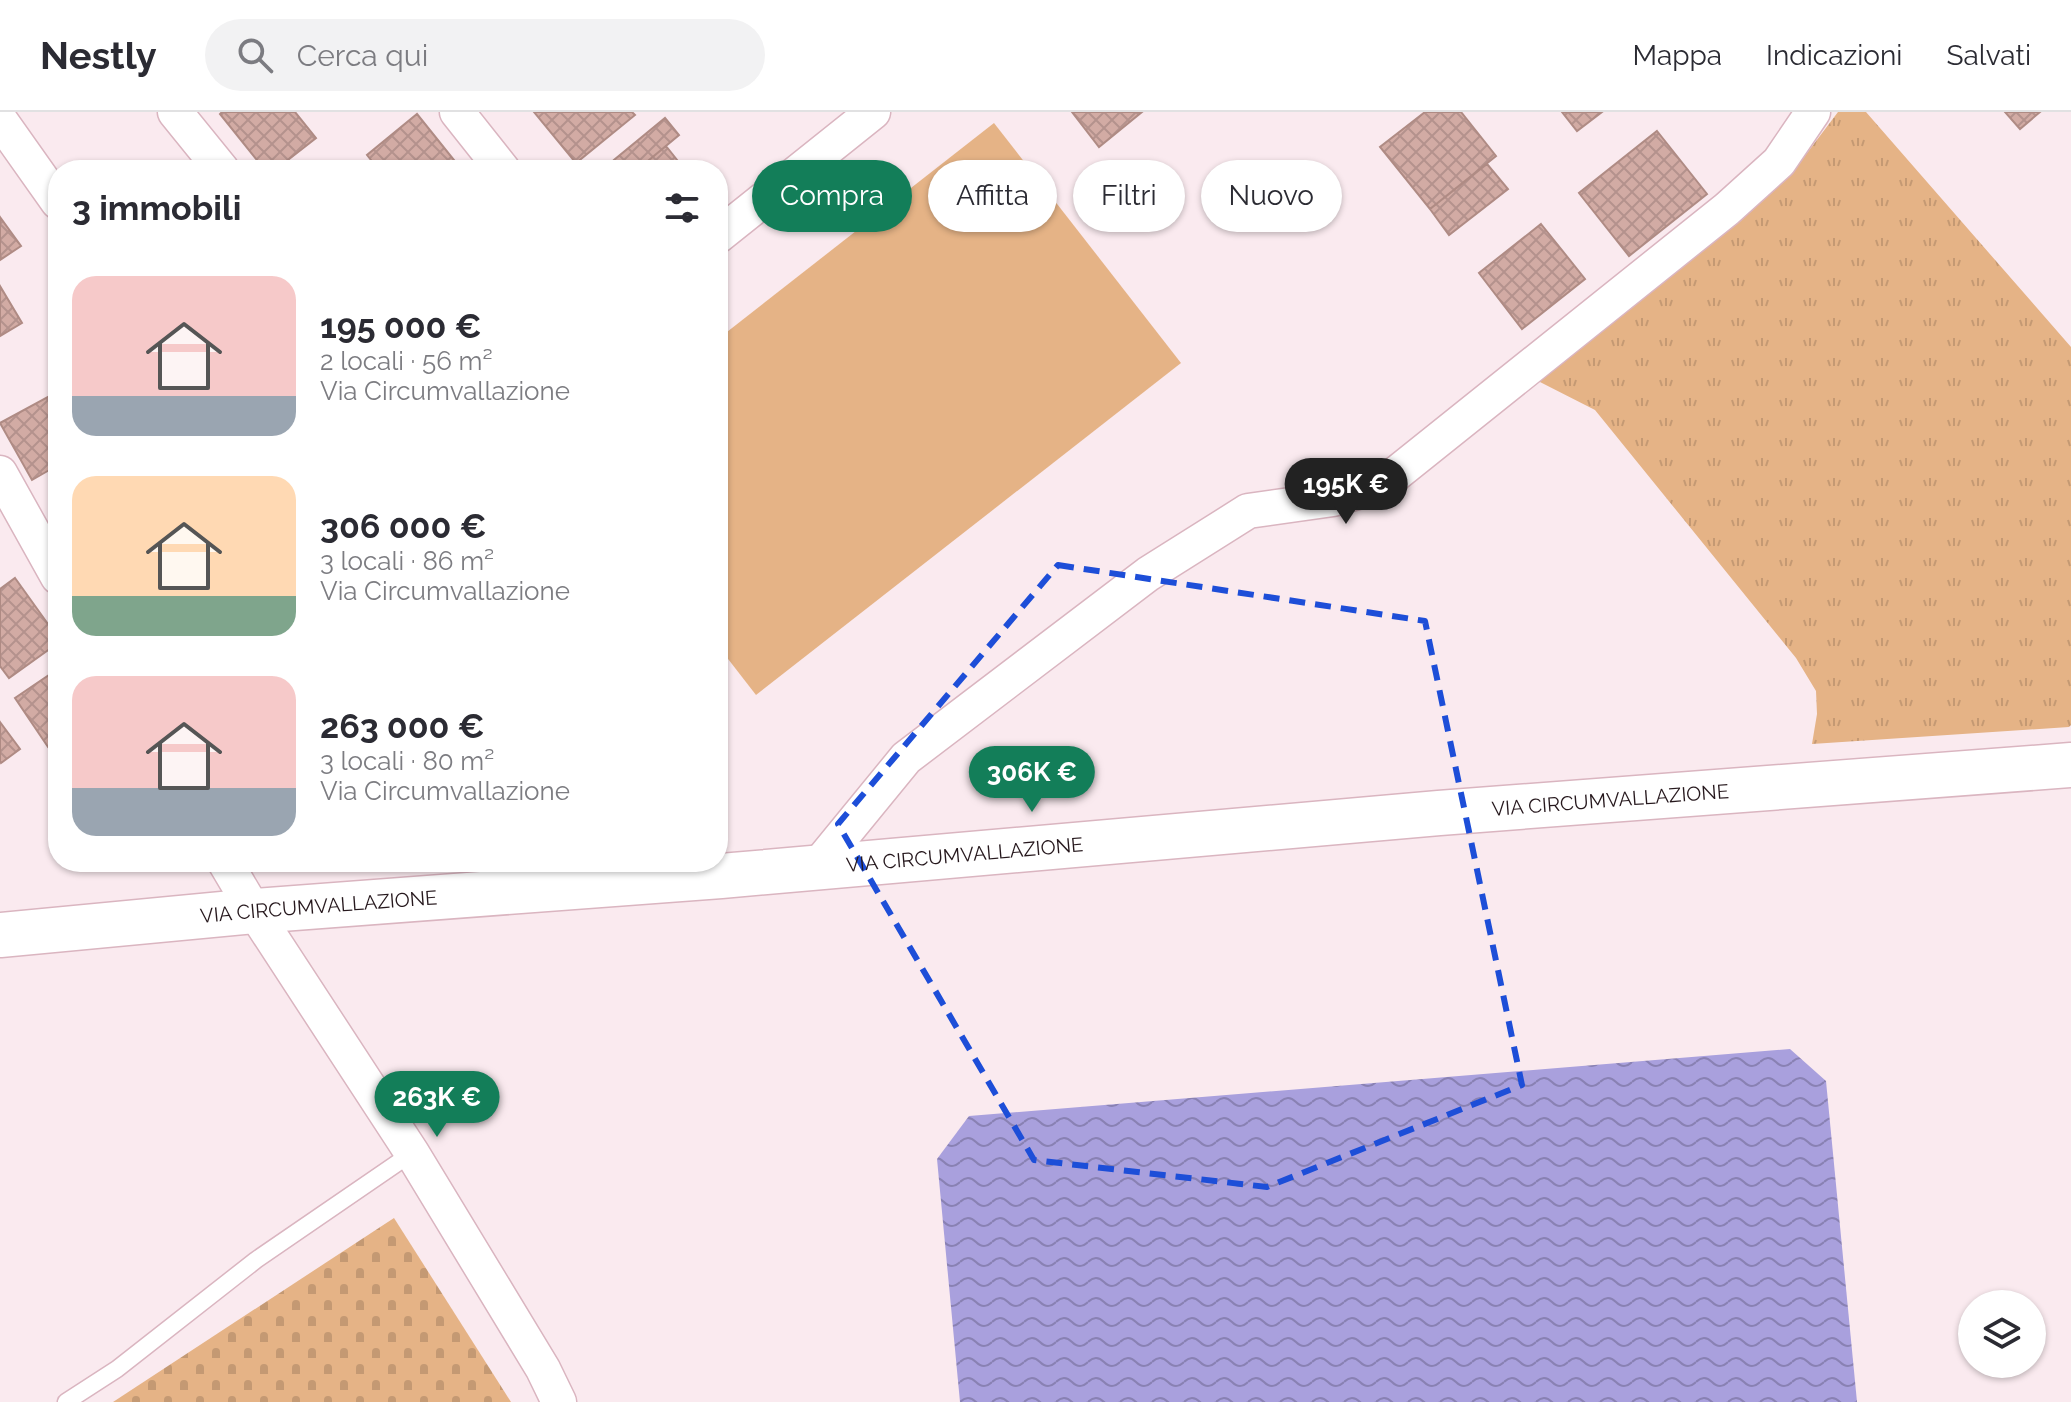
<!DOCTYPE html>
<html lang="it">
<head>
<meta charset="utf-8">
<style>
	:root { --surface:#fff; --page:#f2f2f3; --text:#2b2b33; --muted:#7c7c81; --line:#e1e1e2; --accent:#137e59 }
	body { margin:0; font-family:Raleway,sans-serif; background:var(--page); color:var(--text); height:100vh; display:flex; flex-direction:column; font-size:30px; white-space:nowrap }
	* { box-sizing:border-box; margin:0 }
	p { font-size:26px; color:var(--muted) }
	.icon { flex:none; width:44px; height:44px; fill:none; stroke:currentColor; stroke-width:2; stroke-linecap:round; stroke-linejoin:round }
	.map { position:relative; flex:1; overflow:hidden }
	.panel { position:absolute; left:48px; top:48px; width:680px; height:712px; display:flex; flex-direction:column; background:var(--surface); border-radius:32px; box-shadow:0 2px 6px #0004 }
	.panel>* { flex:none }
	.hud { position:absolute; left:752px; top:48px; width:760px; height:72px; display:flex; gap:16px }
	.fabs { position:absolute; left:1958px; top:1178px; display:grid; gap:16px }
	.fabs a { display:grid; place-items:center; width:88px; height:88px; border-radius:50%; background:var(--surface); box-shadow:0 2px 6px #0004; font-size:40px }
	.price { position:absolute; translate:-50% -68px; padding:0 18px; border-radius:28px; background:var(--accent); color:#fff; font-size:26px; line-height:52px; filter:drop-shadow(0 2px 4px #0008) }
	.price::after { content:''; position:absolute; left:50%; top:48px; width:24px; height:18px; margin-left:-12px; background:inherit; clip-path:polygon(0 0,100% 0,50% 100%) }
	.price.active { background:#222; color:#fff }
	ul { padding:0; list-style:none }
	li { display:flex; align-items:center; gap:24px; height:200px; padding:0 24px }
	li span { display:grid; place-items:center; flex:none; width:224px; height:160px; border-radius:24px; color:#555 }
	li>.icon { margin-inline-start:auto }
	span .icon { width:96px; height:96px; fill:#fffc; stroke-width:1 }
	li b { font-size:34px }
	h2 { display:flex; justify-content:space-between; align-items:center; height:96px; padding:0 24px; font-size:34px }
	.chip { padding:0 28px; border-radius:36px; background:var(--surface); box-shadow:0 2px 6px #0004; font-size:28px; line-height:72px }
	.chip.active { background:var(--accent); color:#fff }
	header { display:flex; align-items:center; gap:48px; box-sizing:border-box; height:112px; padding:0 40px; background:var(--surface); border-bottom:2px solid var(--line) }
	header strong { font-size:38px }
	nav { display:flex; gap:44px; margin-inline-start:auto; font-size:28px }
	.search { width:560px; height:72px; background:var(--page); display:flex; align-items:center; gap:20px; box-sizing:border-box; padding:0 28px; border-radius:44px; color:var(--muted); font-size:30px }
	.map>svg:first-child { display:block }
	.grass { fill:url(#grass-tufts) }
	.cemetery { fill:url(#cemetery-stones) }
	.pitch { fill:#e5b386 }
	.water { fill:url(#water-waves) }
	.building { fill:url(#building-cross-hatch); stroke:#af8b84; stroke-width:2 }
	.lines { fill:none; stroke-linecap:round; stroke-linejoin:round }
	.lane-casing { stroke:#dab5c0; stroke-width:19 }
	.street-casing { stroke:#dab5c0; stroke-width:37 }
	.secondary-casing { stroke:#dab5c0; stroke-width:47 }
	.lane { stroke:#fff; stroke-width:16 }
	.street { stroke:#fff; stroke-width:34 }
	.secondary { stroke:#fff; stroke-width:44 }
	.marked { fill:none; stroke:#1d4ed8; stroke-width:6; stroke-dasharray:16 10; stroke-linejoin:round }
	.labels { text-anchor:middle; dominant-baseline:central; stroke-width:6; stroke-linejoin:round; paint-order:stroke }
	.street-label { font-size:20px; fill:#26181d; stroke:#fff }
</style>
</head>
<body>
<header>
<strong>Nestly</strong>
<div class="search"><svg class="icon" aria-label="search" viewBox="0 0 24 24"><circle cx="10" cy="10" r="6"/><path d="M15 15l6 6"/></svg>Cerca qui</div>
<nav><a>Mappa</a><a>Indicazioni</a><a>Salvati</a></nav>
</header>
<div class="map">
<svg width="2071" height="1290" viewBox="0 0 2071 1290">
	<defs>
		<pattern id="grass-tufts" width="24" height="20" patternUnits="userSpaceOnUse" patternTransform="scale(2)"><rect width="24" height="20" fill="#e5b386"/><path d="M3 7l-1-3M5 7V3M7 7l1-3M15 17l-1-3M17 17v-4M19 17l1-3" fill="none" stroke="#c49973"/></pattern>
		<pattern id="cemetery-stones" width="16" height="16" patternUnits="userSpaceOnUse" patternTransform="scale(2)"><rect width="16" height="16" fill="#e5b386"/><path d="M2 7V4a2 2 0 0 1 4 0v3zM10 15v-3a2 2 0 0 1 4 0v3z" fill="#c49973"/></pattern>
		<pattern id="water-waves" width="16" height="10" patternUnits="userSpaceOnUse" patternTransform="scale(2)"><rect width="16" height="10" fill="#a9a0dd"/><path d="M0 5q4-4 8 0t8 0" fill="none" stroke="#8981b3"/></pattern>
		<pattern id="building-cross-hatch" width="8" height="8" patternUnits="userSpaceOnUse" patternTransform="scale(2)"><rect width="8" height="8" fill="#d2aba4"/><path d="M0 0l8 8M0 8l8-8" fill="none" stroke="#b4928d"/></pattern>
	</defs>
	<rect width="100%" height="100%" fill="#faeaef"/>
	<path class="grass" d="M1838,0H1866L2071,235V613L2069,615L1812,632L1817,602L1816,579L1796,546L1595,298L1538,269L1743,104L1807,41Z"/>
	<path class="cemetery" d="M394,1106L511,1290H113Z"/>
	<path class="pitch" d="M994,11L1181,251L756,583L718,534V227Z"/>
	<path class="water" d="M1790,937L1826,969L1857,1290H960L937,1047L969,1004Z"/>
	<path class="building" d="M222,0H295L316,26L275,58H265L220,2Z
		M534,0H632L635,3L576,51Z
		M1072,0H1142L1099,35Z
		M1425,0H1461L1496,44L1430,97L1380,35Z
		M1562,0H1602L1577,19Z
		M2005,0H2040L2020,17Z
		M417,2L462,58H379L367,43Z
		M665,6L679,23L637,58H622L614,48Z
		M1657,19L1707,82L1629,144L1579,81Z
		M666,34L685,58H637Z
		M1487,52L1508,77L1449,123L1430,97Z
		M0,105L21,134L0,148Z
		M1541,112L1585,167L1522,217L1479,161Z
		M0,174L22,211L0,224Z
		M55,281L58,287V353L32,368L0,311Z
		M15,466L58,526V531L9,566L0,554V477Z
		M58,557V629L48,635L15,586Z
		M0,610L20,637L1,651L0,649Z"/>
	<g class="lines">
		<g class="lane-casing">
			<path id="lane" d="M66,1290L117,1257L256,1148L412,1041"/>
		</g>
		<g class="street-casing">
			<path id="street" d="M175,0L222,58
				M457,0L503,58
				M0,8L58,90
				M718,124L873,0
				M0,361L58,465
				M225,750L254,799L412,1041L543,1257L559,1290
				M816,756L906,646L1148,462L1248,399L1333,387L1382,373L1727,97L1779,50L1813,0"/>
		</g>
		<g class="secondary-casing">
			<g id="secondary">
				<path id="s1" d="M0,823L254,799L721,764L1439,701L2071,653"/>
			</g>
		</g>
		<use href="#lane" class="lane"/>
		<use href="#street" class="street"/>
		<use href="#secondary" class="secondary"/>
	</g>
	<path class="marked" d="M1058,453L1425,509L1522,973L1267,1075L1034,1048L838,712Z"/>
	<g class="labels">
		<g class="street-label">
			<text stroke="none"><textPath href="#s1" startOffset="1616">VIA CIRCUMVALLAZIONE</textPath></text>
			<text stroke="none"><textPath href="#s1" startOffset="968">VIA CIRCUMVALLAZIONE</textPath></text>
			<text stroke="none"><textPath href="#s1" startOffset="320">VIA CIRCUMVALLAZIONE</textPath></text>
		</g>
	</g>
</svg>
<div class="fabs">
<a><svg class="icon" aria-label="layers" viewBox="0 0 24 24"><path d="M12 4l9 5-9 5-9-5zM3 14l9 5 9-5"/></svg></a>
</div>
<b class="price active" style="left:1346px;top:414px">195K €</b>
<b class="price" style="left:1032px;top:702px">306K €</b>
<b class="price" style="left:437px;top:1027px">263K €</b>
<div class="hud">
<a class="chip active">Compra</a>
<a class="chip">Affitta</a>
<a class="chip">Filtri</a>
<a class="chip">Nuovo</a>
</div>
<section class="panel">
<h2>3 immobili<svg class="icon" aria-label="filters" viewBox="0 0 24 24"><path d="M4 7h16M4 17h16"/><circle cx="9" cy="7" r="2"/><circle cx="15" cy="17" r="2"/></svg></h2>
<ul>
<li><span style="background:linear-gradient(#f6c9c9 75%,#9aa5b1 0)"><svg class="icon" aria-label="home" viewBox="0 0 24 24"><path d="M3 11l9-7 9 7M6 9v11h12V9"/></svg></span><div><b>195 000 €</b><p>2 locali · 56 m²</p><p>Via Circumvallazione</p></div></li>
<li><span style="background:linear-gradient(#ffd9b3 75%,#7fa58c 0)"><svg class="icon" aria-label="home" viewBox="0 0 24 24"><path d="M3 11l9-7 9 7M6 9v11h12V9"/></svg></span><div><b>306 000 €</b><p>3 locali · 86 m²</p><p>Via Circumvallazione</p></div></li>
<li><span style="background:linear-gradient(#f6c9c9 70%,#9aa5b1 0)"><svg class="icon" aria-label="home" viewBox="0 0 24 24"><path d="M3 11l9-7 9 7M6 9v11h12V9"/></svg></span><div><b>263 000 €</b><p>3 locali · 80 m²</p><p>Via Circumvallazione</p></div></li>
</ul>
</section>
</div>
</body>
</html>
